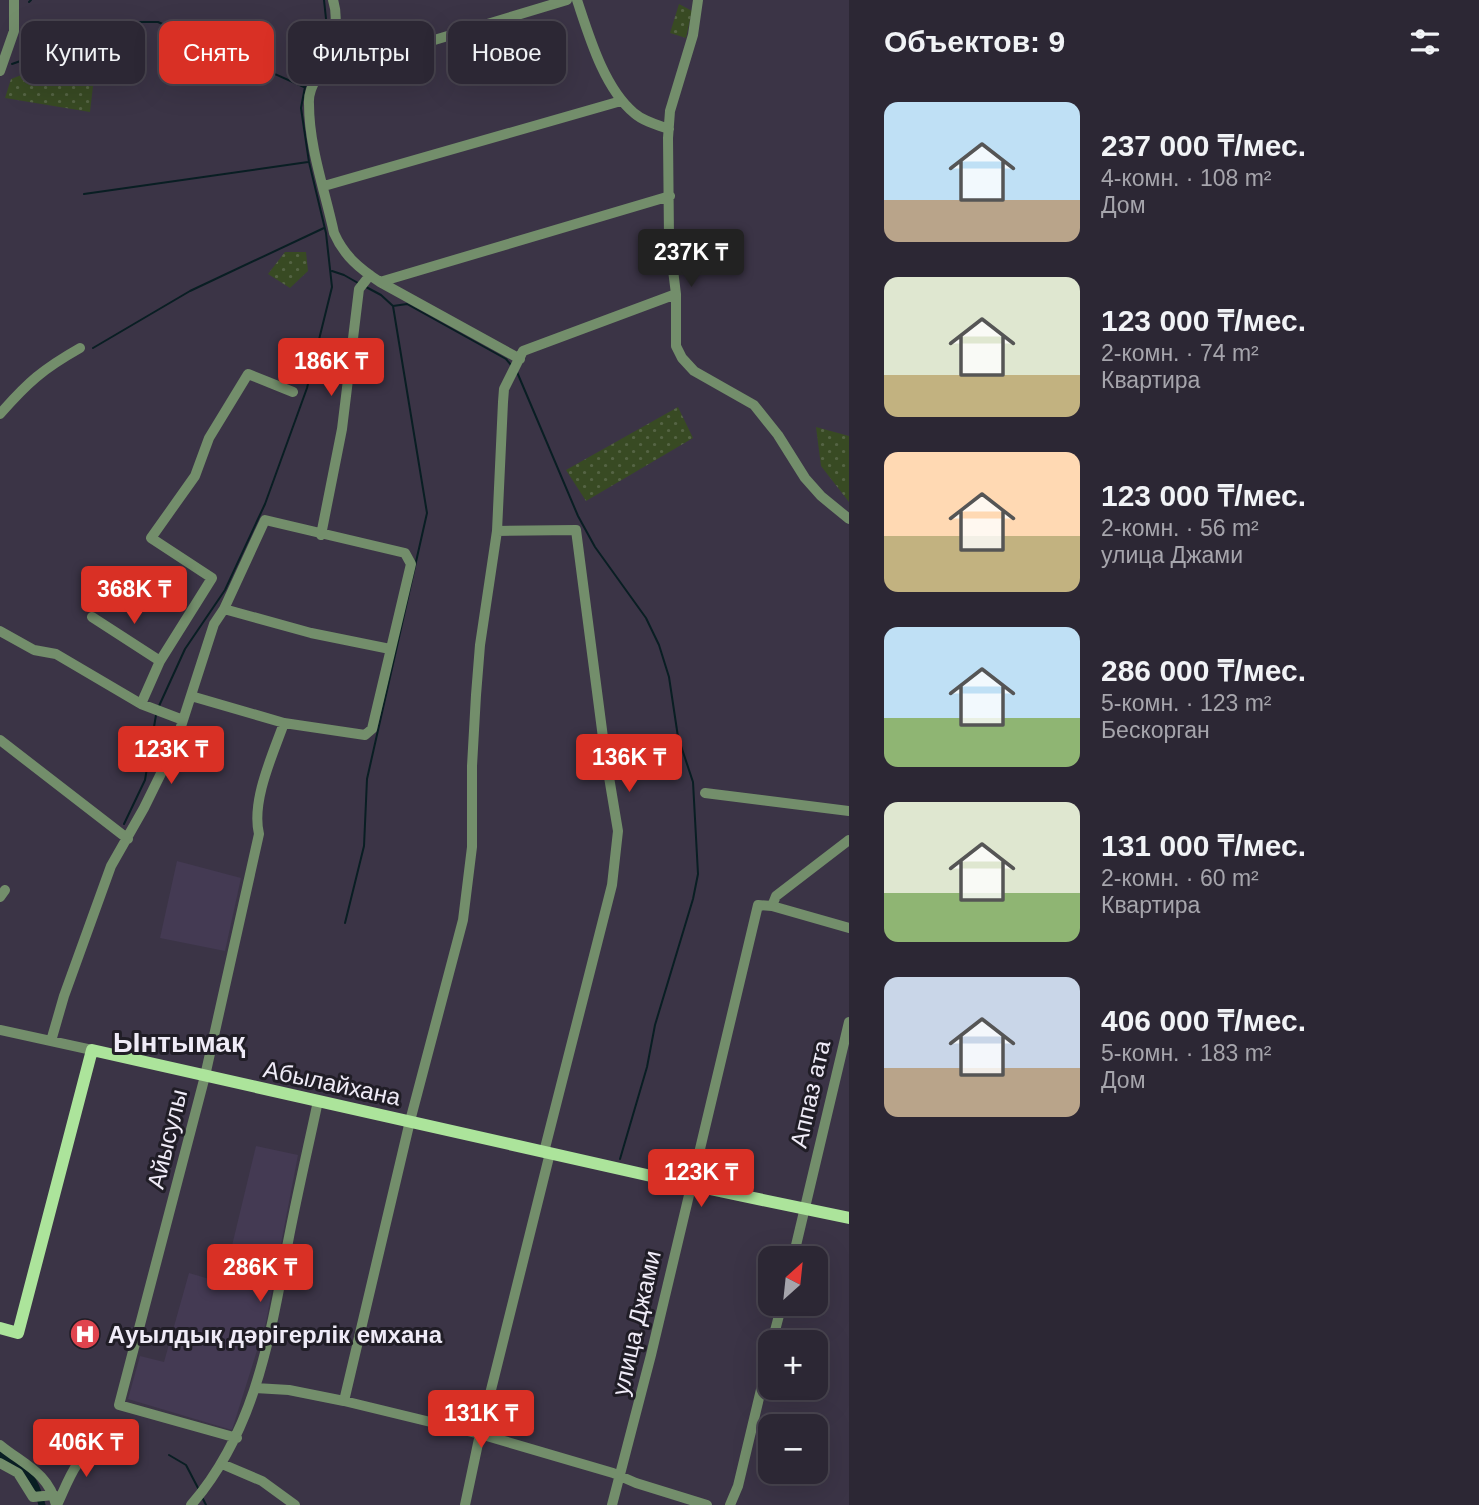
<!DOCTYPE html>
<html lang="ru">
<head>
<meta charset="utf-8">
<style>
	:root { --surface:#2c2734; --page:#342f3c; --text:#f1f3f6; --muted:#a6a5ac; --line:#48444f; --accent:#d93025 }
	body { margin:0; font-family:Arial,sans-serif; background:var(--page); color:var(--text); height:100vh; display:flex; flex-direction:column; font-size:26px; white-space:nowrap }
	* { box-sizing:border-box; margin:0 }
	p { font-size:23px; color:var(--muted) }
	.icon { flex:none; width:38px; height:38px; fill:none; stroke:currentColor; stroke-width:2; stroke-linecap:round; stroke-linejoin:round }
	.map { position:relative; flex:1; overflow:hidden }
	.drawer { display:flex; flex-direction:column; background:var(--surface); width:630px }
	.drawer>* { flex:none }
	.banner { position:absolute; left:21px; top:21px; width:665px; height:63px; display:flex; gap:14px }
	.needle { width:46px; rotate:27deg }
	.tools { position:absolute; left:758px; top:1246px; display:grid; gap:14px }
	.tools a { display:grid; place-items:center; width:70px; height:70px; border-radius:14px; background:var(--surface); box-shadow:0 7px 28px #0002,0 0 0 2px var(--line); font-size:35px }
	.price { position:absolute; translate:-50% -60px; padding:0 16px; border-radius:7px; background:var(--accent); color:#fff; font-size:23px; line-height:46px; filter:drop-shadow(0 2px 4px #0008) }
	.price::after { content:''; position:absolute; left:50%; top:42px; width:21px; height:16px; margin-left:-10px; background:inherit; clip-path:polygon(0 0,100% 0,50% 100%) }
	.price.on { background:#222; color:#fff }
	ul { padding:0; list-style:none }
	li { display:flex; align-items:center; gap:21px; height:175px; padding:0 35px }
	li span { display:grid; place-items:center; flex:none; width:196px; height:140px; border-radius:14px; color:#555 }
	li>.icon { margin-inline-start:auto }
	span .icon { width:84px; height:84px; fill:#fffc; stroke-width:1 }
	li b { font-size:30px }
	h2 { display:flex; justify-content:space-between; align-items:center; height:84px; padding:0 35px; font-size:30px }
	.tag { padding:0 24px; border-radius:14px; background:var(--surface); box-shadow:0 7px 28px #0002,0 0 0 2px var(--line); font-size:24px; line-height:63px }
	.tag.on { background:var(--accent); color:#fff }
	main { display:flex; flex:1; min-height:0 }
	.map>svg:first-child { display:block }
	.built { fill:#443a53 }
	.garden { fill:url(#garden-dots) }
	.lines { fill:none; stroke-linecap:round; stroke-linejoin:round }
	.stream { stroke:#091e23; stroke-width:2 }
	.canal { stroke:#091e23; stroke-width:7 }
	.minor { stroke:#738e6b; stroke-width:10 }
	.major { stroke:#ace49b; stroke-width:12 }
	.labels { text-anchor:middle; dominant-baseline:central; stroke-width:6; stroke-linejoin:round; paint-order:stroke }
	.street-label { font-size:24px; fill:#efebf7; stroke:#201d26 }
	.poi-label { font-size:24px; font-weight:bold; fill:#efebf7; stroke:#201d26; text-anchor:start }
	.quarter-label { font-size:28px; font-weight:bold; fill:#efebf7; stroke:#201d26 }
</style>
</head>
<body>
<main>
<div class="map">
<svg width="849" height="1505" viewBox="0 0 849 1505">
	<defs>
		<pattern id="garden-dots" width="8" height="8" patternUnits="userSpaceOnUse" patternTransform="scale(1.75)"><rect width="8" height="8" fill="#384a23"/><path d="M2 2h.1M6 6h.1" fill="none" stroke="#556444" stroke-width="1.8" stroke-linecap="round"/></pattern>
	</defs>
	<rect width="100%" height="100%" fill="#3b3446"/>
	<path class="built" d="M177,861L241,878L225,951L160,938Z
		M256,1146L298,1155L266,1322L232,1430L128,1399L140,1356L164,1362L189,1273L223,1283Z"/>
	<path class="garden" d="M679,4L692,11L686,38L670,33Z
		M98,43L90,112L5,98L11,79L50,64L62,54Z
		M285,252H306L308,271L290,288L268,274Z
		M678,407L693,438L586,501L566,470Z
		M816,427L849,436V502L821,466Z"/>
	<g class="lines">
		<path class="stream" d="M29,2L31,0
			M12,64L131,22H158L304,87
			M84,194L308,162
			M332,271L344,275L358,283
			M393,306L407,304L506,359L511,365
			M93,348L190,291L324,228
			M517,372L578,516L595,547L646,618L659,645L669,677L678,737L693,782L698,874L693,899L655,1025L647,1067L620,1159
			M159,706L185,649L225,590L265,504L307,388L332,287L326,233L309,162L301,108L305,87L319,56L327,28L324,0
			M124,824L145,780L156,715
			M345,923L364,846L367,779L427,513L393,306L381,295L366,287
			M169,1455L186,1465L198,1488
			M203,1499L206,1505"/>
		<path class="canal" d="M0,1455C26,1467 35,1477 42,1505"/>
		<path class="minor" d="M333,0C341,25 330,51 319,73C314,83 308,92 309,104C309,147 325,191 334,233C344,256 360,269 380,282L520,359
			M577,0C589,36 604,88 634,113C643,121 657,125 669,129
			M698,0L693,35L670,111L668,138L669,238L676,294V346L682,358L694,371L754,405L778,435L805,478L821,496L849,519
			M0,71L14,31V0
			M318,75L567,0
			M324,186L621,101
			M380,282L670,196
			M0,414C28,382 43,369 80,348
			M497,531L576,530L605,753L618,831L612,885L544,1152
			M321,535L342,429L359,289L370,275
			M224,609L311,633L390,649
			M92,617L160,661
			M0,631L34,650L56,654L141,704
			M183,720L141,704L160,661L212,578L151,538L195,476L209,438L248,374L293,392
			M0,740L128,839
			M705,793L849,811
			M0,897L5,890
			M772,906L776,896L849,840
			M0,1030L92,1050
			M51,1041L64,996L111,866L144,808L175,745L214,624L224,609L265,520L405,553L411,564L372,729L365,735L284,723L191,696
			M793,1258L849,1022
			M772,1342L782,1304
			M255,1388L289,1390L344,1401L480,1434L613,1473L636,1483L707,1505
			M344,1401L410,1121L463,920L472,847V766L476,695L480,645L497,531L503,402L504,389L523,351L676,294
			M237,1438L119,1405L205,1076L259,834C251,801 273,754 284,723
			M0,1445C23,1464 49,1473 56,1505
			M0,1463L18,1473L33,1497L54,1495
			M222,1464L262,1481L295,1505
			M57,1505C70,1477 75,1457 103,1441
			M191,1505C256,1430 270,1336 288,1242C297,1195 308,1148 318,1101
			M465,1505L480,1434L550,1153
			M612,1505L651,1355L758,905L772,906L849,928
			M730,1505L738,1486L770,1352"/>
		<path class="major" d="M0,1328L18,1333L92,1050L691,1185L849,1218"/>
	</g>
	<defs>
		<g id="hospital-disc" transform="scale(1.575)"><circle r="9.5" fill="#e0444e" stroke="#201d26"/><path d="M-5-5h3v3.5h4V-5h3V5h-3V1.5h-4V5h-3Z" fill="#fff"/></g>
	</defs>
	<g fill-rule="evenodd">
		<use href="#hospital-disc" x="85" y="1334"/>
	</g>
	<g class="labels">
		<g class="street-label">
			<text transform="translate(332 1083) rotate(12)">Абылайхана</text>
			<text transform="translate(810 1094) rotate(-77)">Аппаз ата</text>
			<text transform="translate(167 1139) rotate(-76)">Айысулы</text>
			<text transform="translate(636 1323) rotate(-77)">улица Джами</text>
		</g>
		<g class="poi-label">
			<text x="108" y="1334">Ауылдық дәрігерлік емхана</text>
		</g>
		<g class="quarter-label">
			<text x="179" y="1042">Ынтымақ</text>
		</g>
	</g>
</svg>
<div class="tools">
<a><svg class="needle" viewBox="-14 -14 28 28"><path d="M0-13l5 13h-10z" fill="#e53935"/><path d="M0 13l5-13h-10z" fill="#a6a5ac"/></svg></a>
<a>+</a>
<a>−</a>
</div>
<b class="price on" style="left:691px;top:289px">237K ₸</b>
<b class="price" style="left:331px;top:398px">186K ₸</b>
<b class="price" style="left:134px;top:626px">368K ₸</b>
<b class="price" style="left:171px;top:786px">123K ₸</b>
<b class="price" style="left:629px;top:794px">136K ₸</b>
<b class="price" style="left:701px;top:1209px">123K ₸</b>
<b class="price" style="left:260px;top:1304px">286K ₸</b>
<b class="price" style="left:481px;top:1450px">131K ₸</b>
<b class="price" style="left:86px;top:1479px">406K ₸</b>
<div class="banner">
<a class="tag">Купить</a>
<a class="tag on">Снять</a>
<a class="tag">Фильтры</a>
<a class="tag">Новое</a>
</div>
</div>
<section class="drawer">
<h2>Объектов: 9<svg class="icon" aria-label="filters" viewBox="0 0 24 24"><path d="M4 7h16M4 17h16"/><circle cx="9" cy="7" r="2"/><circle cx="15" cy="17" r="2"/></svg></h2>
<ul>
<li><span style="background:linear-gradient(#bfe0f5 70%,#b9a48a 0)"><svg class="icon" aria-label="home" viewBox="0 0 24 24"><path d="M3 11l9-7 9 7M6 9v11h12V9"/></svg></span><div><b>237 000 ₸/мес.</b><p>4-комн. · 108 m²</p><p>Дом</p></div></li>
<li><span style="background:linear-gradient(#dfe7d0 70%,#c2b280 0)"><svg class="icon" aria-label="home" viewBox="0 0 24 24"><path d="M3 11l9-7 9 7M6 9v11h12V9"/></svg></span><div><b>123 000 ₸/мес.</b><p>2-комн. · 74 m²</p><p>Квартира</p></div></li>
<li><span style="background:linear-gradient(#ffd9b3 60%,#c2b280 0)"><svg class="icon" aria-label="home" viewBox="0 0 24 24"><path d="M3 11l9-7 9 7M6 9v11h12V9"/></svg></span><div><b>123 000 ₸/мес.</b><p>2-комн. · 56 m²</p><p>улица Джами</p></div></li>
<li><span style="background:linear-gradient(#bfe0f5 65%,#8fb573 0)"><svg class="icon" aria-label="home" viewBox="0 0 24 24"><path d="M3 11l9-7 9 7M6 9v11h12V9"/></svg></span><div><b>286 000 ₸/мес.</b><p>5-комн. · 123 m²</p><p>Бескорган</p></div></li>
<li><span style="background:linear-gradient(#dfe7d0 65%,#8fb573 0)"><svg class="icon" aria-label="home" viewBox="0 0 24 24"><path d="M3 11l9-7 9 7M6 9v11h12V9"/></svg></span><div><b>131 000 ₸/мес.</b><p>2-комн. · 60 m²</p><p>Квартира</p></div></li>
<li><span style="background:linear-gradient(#c9d6e8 65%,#b9a48a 0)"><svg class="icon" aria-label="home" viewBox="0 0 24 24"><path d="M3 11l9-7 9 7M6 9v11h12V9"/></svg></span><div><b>406 000 ₸/мес.</b><p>5-комн. · 183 m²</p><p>Дом</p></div></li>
</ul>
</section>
</main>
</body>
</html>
